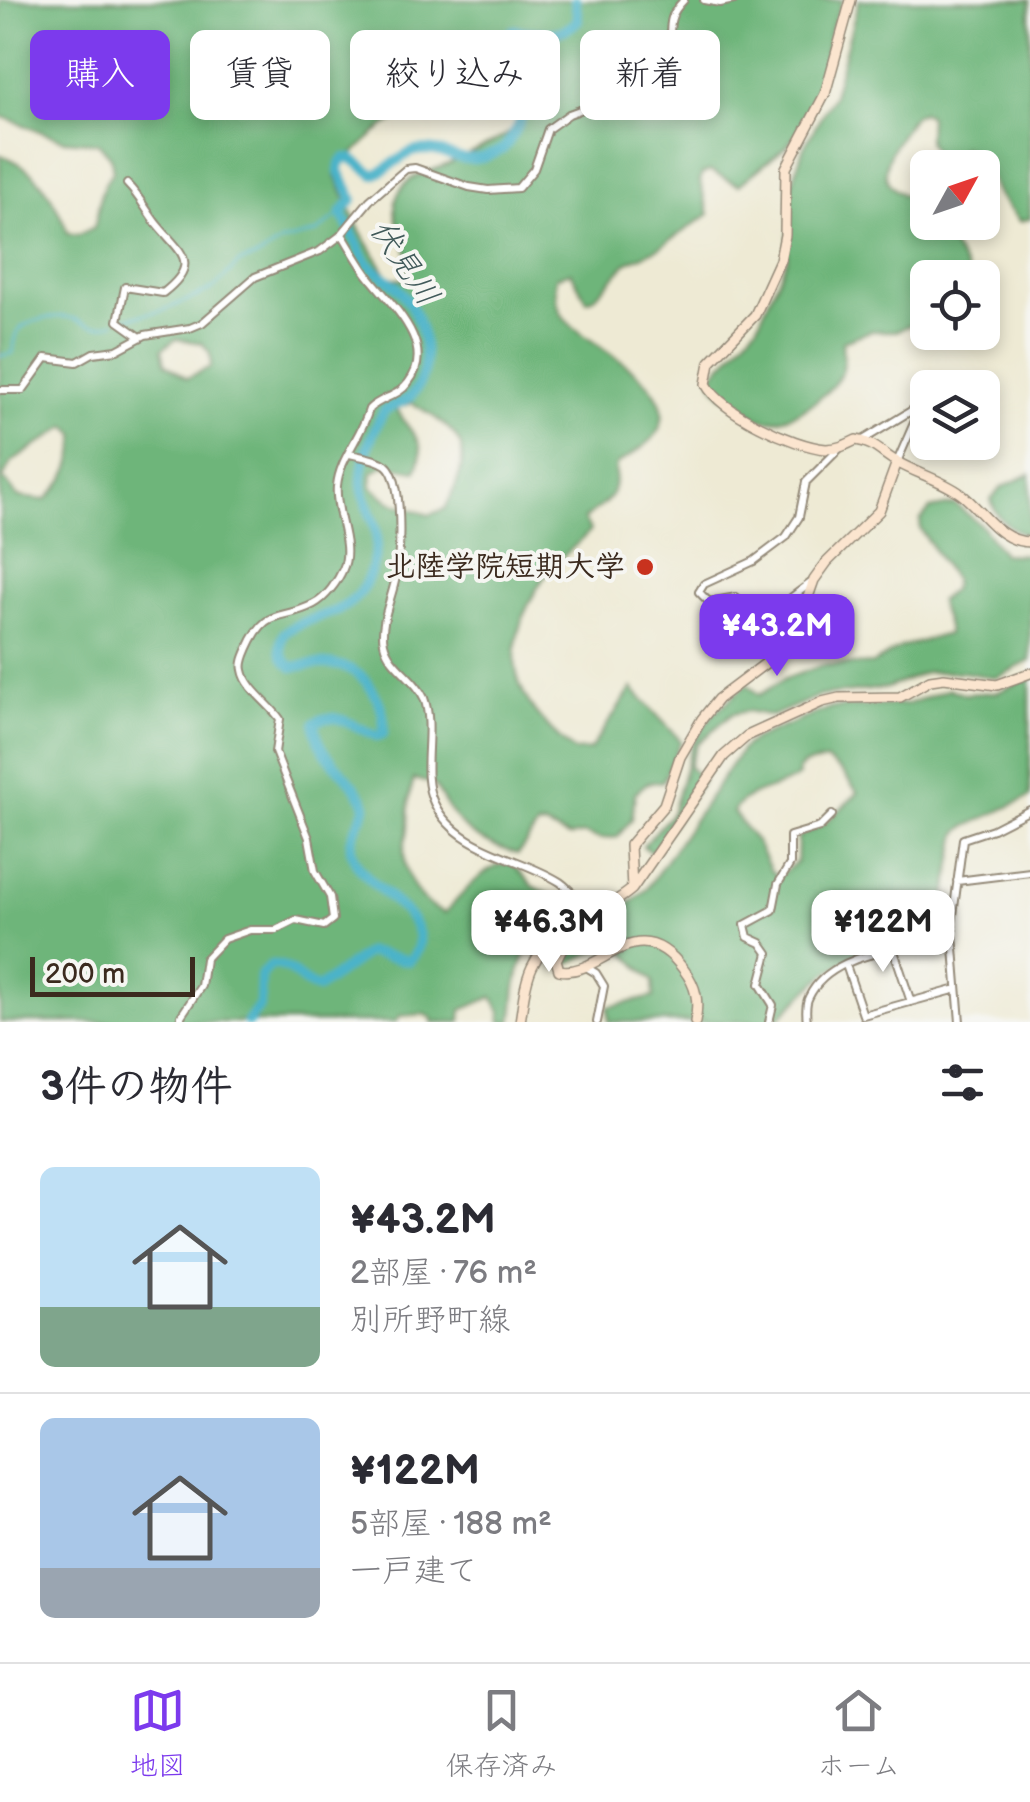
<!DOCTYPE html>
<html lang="ja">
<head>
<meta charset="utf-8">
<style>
	:root { --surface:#fff; --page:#f2f2f3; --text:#2b2b33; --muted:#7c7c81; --line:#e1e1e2; --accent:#7c3aed }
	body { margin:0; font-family:"Balsamiq Sans","Klee One",sans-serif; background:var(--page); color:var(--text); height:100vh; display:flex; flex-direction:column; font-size:38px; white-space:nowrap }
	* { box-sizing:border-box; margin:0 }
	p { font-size:32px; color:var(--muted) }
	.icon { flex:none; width:55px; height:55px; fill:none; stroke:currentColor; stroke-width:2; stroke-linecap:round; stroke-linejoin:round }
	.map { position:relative; height:1022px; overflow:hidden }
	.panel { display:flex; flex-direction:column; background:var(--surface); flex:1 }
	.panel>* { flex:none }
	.top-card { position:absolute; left:30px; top:30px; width:970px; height:90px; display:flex; gap:20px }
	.needle { width:65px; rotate:50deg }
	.tools { position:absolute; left:910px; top:150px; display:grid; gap:20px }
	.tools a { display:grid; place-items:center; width:90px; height:90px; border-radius:15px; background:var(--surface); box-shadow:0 5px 15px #0003; font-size:50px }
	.scale { position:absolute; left:30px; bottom:25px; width:165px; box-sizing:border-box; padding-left:10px; border:5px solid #3b2a1e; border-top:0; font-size:28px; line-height:35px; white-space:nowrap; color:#3b2a1e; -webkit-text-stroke:8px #f6f6f2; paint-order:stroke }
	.price { position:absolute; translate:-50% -85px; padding:0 22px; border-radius:20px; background:#fff; color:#222; font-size:32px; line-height:65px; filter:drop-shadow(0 2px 5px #0008) }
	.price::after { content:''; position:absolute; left:50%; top:60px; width:30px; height:22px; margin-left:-15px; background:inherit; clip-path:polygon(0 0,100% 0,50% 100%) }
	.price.current { background:var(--accent); color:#fff }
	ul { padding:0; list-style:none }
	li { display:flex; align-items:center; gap:30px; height:250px; padding:0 40px }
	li+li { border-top:2px solid var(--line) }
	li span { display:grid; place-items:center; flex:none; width:280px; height:200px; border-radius:15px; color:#555 }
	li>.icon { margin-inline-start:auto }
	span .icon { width:120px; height:120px; fill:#fffc; stroke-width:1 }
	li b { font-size:42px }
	h2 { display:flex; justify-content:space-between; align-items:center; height:120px; padding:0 40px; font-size:42px }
	.pill { padding:0 35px; border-radius:15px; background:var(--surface); box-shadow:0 5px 15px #0003; font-size:35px; line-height:90px }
	.pill.current { background:var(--accent); color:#fff }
	.menu { display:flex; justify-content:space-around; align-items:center; height:140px; border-top:2px solid var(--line); background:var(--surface); font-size:28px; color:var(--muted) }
	.menu a { display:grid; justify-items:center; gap:5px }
	.menu .current { color:var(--accent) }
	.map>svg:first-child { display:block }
	.forest { fill:#6eb57a; stroke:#54704c; stroke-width:2.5; fill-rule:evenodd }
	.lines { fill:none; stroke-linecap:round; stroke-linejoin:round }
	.stream { stroke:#4bb3c9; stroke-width:2.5 }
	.river { stroke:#4bb3c9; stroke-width:10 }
	.street-casing { stroke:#948a79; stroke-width:10 }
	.secondary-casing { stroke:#948a79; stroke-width:12 }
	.street { stroke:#fff; stroke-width:6 }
	.secondary { stroke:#fbe5cf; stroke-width:9 }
	.poi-dot { fill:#c8321e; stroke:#f6f6f2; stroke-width:4 }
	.labels { text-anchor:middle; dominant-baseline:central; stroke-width:8; stroke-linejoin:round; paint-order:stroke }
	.poi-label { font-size:30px; font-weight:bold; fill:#3b2a1e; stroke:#f6f6f2; text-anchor:end }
	.water-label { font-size:32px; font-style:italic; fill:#415a5a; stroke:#f6f6f2 }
</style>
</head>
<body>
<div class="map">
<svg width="1030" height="1022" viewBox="0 0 1030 1022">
	<rect width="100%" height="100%" fill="#f6f6f2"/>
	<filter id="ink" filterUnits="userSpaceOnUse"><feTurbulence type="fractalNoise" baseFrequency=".01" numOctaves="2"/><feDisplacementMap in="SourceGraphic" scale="20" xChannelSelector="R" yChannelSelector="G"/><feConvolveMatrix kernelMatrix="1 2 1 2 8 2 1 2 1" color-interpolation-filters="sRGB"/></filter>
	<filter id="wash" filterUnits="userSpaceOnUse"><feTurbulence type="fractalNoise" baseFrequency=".0048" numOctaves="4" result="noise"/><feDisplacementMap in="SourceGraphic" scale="40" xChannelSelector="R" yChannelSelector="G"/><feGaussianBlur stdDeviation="2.25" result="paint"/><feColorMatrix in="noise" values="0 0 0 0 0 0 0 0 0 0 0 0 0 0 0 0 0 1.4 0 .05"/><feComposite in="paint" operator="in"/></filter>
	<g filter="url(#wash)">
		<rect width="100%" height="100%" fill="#eeead4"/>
		<path class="forest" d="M0,0H843L830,32L820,80L797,133L787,146L739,185L710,171L702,174L700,182L709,214L659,248L628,262L594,298L587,301L571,272L556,277C555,292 556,310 567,321C594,350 692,388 654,437C645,448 627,457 616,465C615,501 611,498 584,519L590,531C575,547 553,563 541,582C496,654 511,700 574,751L590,750L632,688L681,741L663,781L647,783L635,793L632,819L617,837L601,839L584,834L568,837L545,826L537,827L518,854C469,838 459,830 434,784L414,779C408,796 409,809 408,827C408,835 404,842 404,850C403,876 420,906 445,913C462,895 485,863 512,863L533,886L552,896L559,905C540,928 522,951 517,982C514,995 515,1009 512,1022H501V1011L492,997L462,1010L461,1022H432V1018L424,1014L400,1016L396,1022H0V155C37,166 55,199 68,233L78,235L94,227C101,204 97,190 113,172L111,157L98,143L63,140L0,116ZM474,45C498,62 522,80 530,109C526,115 522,124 516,128C504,138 462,158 446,165C428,173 411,173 400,191C382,219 420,249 405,280L388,277L359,229L335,174C351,156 387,116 412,115C431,113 429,122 451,113L435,98L428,80C442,62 453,52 474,45ZM176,339L202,343L210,353L211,367L187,378L165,363L162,349ZM412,403C468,437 475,448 445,509L429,515L390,502L371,486L372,473L384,465L416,471C431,437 407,435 397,408ZM67,426L76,435C75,464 67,481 45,500L18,497L3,478L12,462Z
			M859,0H1030V219L1019,221L998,195L978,154L962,147L953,167H942L928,141L929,116L922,112L914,115C903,132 872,168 893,188C903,197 918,201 927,210L928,222L938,223L968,272L966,277L928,278L927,287L921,295L922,312L919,321L897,331H871L843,341C840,351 847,362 842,371C831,395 791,423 765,420C755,419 745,409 737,404C723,395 716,392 711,377L758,324L787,259L790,190L803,149L833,95Z
			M1030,474V535H1027C1010,529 995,518 991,499L1002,487Z
			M955,504L982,526L1003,554L1030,555V661L996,678L962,672H927L887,688L819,696L772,716L748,711L732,714L697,744L689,766L702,781L652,853L643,846L672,813L692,744L714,713L747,684L759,695L785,679L823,665L872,664L902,647L947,634C949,621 940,613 939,601L952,590L954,581L921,530L920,521L930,509Z
			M1030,678V797L965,827L958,833L943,911C913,935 872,944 839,965C816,979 796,1003 775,1022H609L608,1007L654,997L653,981L626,954L622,944L605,946L570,963L566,962L563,954L593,925L622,910L646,890L742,749L754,739L829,708L908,704L949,689L965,694L998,692ZM826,760L843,773L858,793L824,824L798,837L797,862L778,876L771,871L757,843L733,812C746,789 779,791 799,776L798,770L803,765Z"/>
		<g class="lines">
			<path class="stream" d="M122,319L164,310L202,294L214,288L239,263L260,256L281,242L316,233L341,213
				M0,356L13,353C14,346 15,334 20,329C27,321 57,315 67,317C90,321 89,332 115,322"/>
			<path class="river" d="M248,1022L260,1005L261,975L271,965C291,963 299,984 318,988L368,952L409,961C450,920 356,889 351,849C349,834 363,819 366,805C354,775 316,758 315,723C336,708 357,729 377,736L383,734C388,707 368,672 340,666C325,662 307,665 292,667C280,659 278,645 284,633C304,617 334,617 353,600C369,586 380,549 375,528C371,513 363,500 362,484C361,460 372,432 384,411C393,404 403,404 411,396C437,367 422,313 397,287C388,278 375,272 367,262C356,246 352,229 341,213L353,199L339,171L340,163L345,158L353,159L374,175C389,170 401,154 416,151C451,145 457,174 503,149C542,102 514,85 504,38L514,30C536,33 562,39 578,20L575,0"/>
		</g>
	</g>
	<g filter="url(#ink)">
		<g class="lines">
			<g class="street-casing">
				<path id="street" d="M704,0L720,3L734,0
					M127,184C140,197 146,210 156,223C179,252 203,262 163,293L125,287L118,321L139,336
					M0,390H23L46,358L77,362L93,353L117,350L145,335L190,328L202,323L255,277L320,251L340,236L370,200L406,169L415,168L469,187L488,190L518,188L534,169L548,129L569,114L607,100L635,75L667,58C675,32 662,22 684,0
					M863,440L919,406
					M350,454C361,457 376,458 386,465C404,479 400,554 396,576C393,596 379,623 384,643C389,666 415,677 424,698C436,730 419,772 434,803C457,851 519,856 560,882C572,890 581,904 591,915
					M897,462L928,391
					M812,582L792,597L770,626L736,597L709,602L699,592L704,584L754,561L786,537L799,517L806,482L839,449
					M957,881L1030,872
					M846,965L863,1015L957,989
					M586,967L596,973L604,986L597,1022
					M181,1022V1016L201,986L205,959L224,939L250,930H276L296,920L324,926L333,919L330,897L315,871L309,838L275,752L280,719C270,704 246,689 243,670C241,663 245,655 248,648C267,605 280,622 314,604C326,598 338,581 343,569C354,545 334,512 337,486C339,459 362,436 369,409C380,398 399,396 408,383C439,344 388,302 367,274C358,262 350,247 342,234
					M769,1022L773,1005L760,984L768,953L761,943L748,937L745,925L773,910L778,884L790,864V836L820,827L832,815
					M807,1022C806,1014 805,1004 809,997C823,967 865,953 894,951L911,1002
					M960,1022L952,923L963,839L993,829L1030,810"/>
			</g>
			<g class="secondary-casing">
				<path id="secondary" d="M851,0L825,94L786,168L785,235L780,260L755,315L710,362L706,384C722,413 793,446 826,449C838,449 846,445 856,440C874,442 882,454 897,462C918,474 942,480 961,494C983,510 998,542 1030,542
					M632,889L630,845L664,805L680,757L702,719L718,699L778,654L801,617L814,580L827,562L879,511L897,462
					M573,926L556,960L559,970C601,979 636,905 684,970C697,987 699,1002 695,1022
					M520,1022C523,1004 524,984 532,967C550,927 601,916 632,889L724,756L747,736L822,702L839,698L900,697L930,680L944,678L997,685L1030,673"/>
			</g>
			<use href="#street" class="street"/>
			<use href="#secondary" class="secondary"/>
		</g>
	</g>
	<circle class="poi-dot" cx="645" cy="567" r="10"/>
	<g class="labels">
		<g class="poi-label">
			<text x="625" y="567">北陸学院短期大学</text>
		</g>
		<g class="water-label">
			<text transform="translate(404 263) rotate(56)">伏見川</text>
		</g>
	</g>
</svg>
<div class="tools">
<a><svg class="needle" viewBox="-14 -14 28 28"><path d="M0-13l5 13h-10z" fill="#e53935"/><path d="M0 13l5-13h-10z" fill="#7c7c81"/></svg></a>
<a><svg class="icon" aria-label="locate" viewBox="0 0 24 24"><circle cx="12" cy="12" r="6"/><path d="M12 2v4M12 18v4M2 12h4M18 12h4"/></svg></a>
<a><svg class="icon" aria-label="layers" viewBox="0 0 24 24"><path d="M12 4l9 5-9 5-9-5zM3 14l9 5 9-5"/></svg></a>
</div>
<div class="scale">200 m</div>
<b class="price current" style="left:777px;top:679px">¥43.2M</b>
<b class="price" style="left:549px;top:975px">¥46.3M</b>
<b class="price" style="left:883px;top:975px">¥122M</b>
<div class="top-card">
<a class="pill current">購入</a>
<a class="pill">賃貸</a>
<a class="pill">絞り込み</a>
<a class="pill">新着</a>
</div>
</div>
<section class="panel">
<h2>3件の物件<svg class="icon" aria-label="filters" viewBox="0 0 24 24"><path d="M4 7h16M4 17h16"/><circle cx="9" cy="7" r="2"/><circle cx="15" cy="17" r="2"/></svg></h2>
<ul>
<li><span style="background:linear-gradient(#bfe0f5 70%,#7fa58c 0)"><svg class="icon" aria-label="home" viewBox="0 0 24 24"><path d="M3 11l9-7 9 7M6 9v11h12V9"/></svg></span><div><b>¥43.2M</b><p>2部屋 · 76 m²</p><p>別所野町線</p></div></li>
<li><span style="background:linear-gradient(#a9c7e8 75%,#9aa5b1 0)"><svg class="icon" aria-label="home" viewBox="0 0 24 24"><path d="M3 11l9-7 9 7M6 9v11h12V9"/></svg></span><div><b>¥122M</b><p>5部屋 · 188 m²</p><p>一戸建て</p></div></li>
</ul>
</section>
<nav class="menu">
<a class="current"><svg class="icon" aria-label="map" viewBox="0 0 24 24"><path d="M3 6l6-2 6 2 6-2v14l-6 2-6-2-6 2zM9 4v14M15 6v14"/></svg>地図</a>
<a><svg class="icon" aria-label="saved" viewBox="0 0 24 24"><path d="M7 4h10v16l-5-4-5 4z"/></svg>保存済み</a>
<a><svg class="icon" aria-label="home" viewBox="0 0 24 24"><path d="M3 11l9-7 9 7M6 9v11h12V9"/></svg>ホーム</a>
</nav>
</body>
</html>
